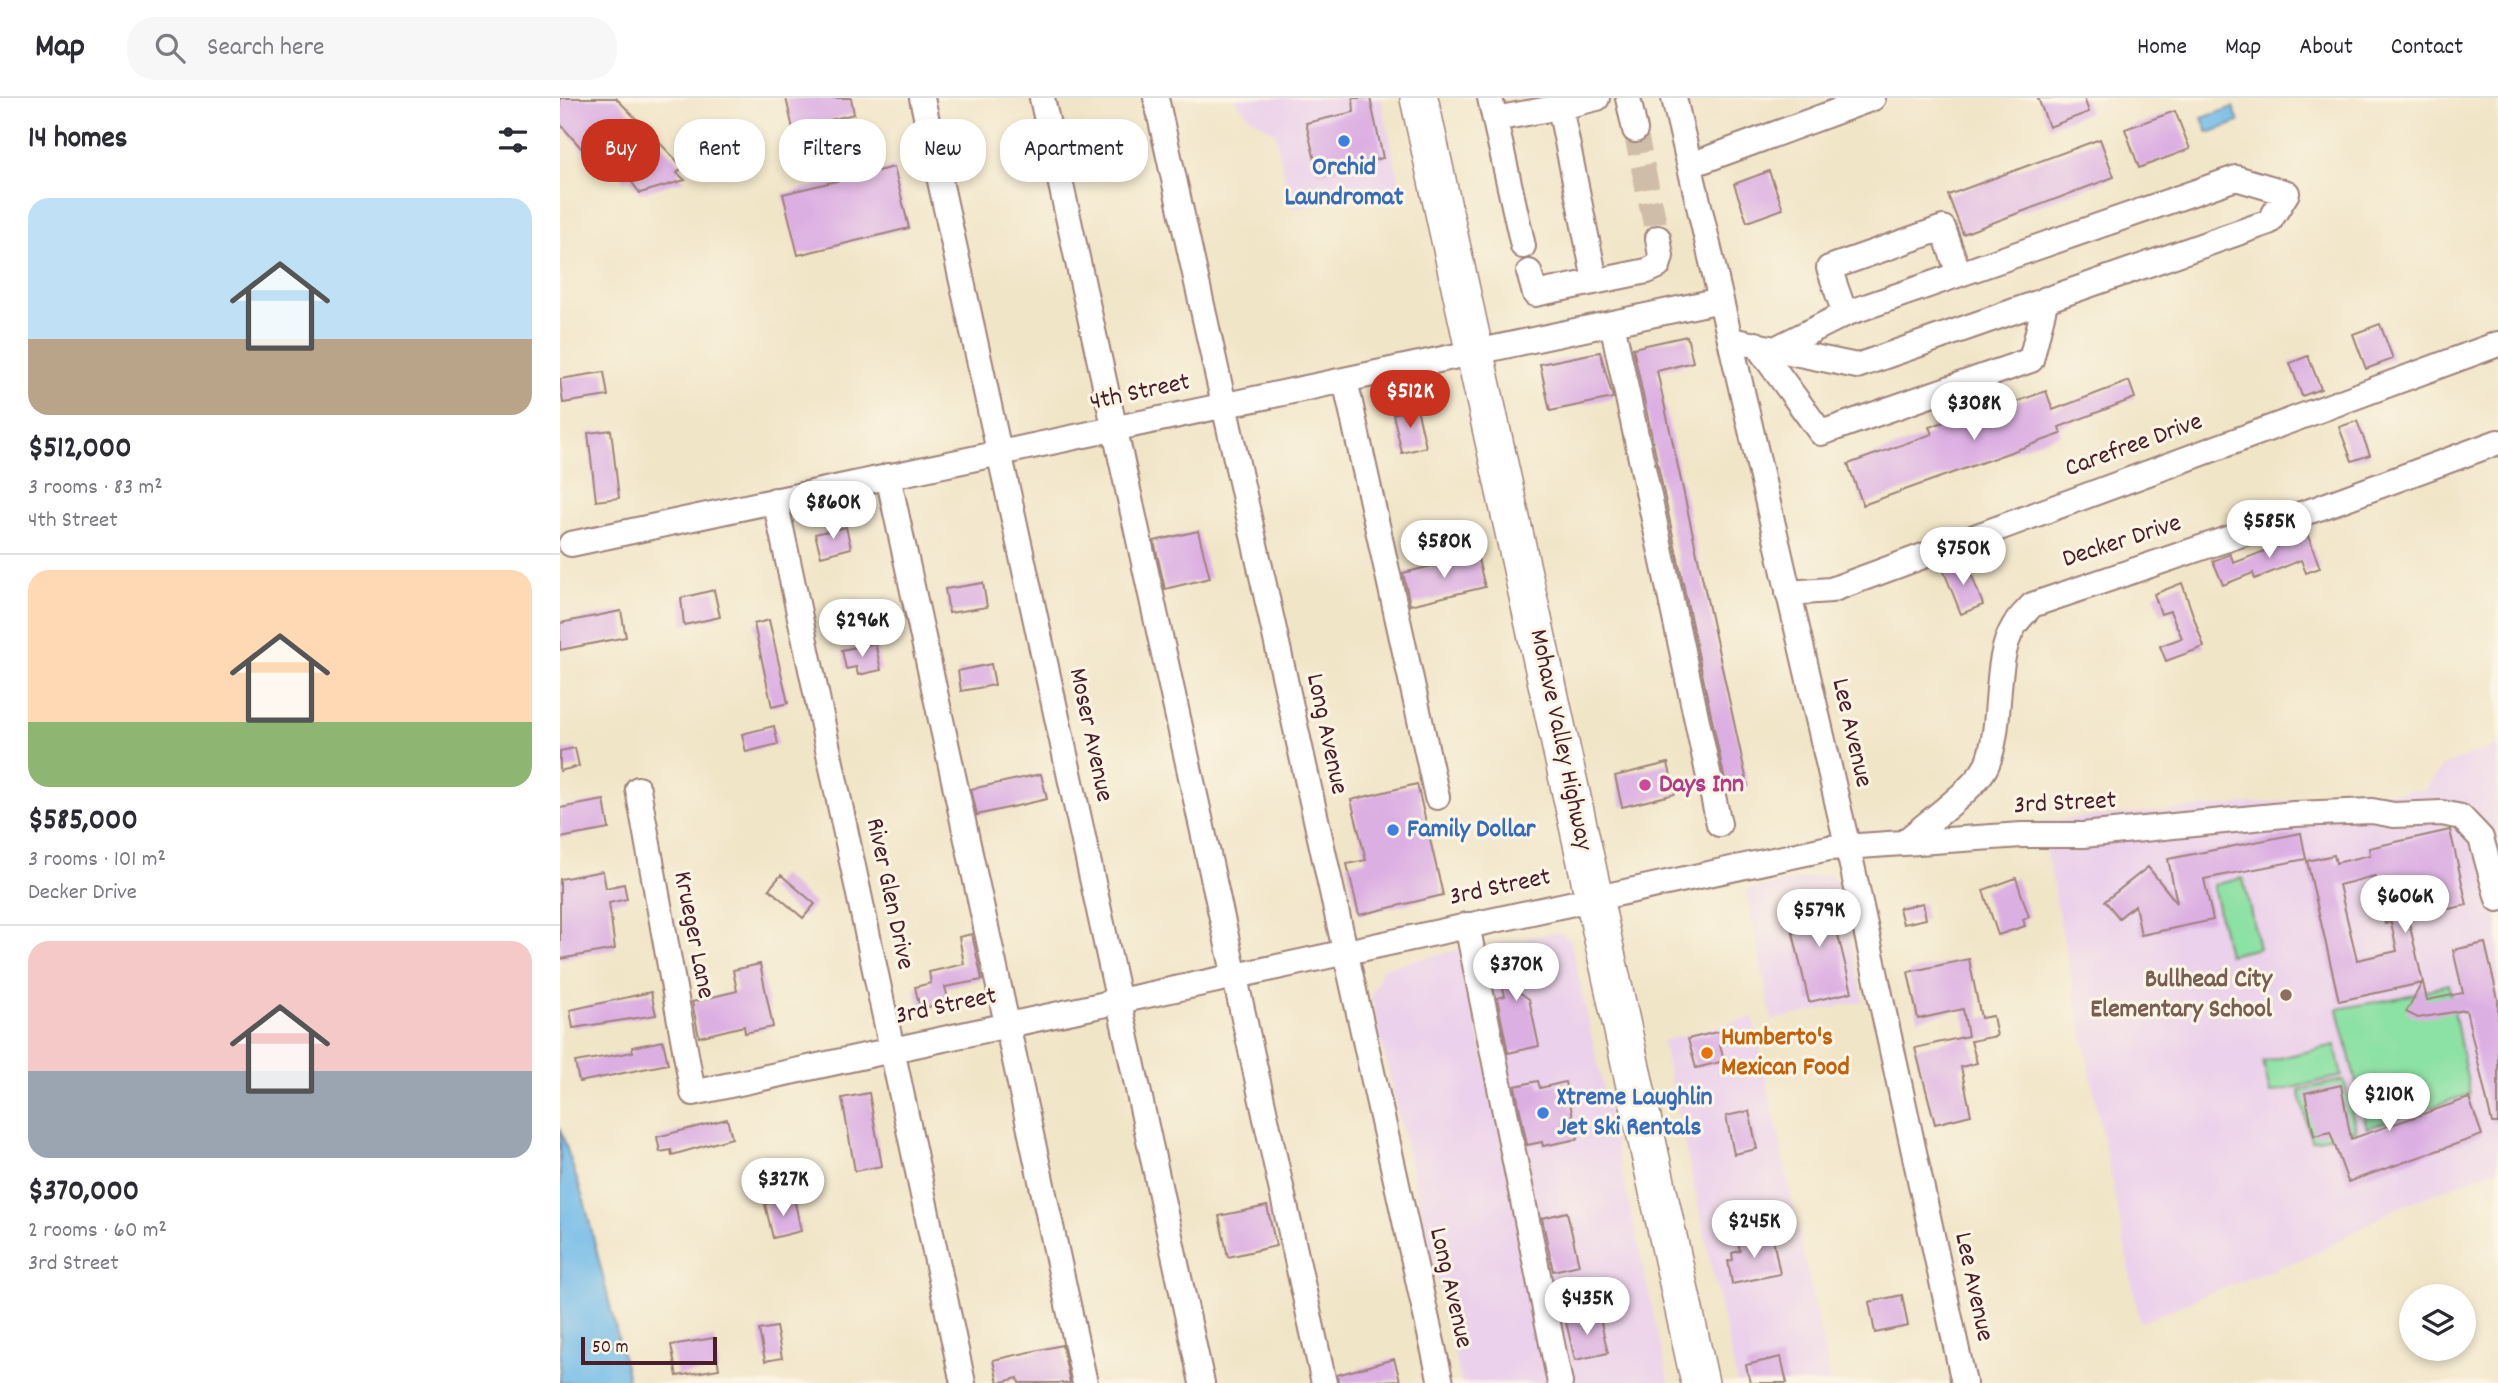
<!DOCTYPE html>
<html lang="en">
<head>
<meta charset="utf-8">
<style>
	:root { --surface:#fff; --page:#f7f7f7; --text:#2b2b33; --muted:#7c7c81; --line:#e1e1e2; --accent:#c8321e }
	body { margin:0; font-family:Dekko,sans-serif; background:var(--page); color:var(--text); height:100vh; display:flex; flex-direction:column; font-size:26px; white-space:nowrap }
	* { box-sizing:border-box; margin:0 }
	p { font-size:23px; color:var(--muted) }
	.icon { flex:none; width:38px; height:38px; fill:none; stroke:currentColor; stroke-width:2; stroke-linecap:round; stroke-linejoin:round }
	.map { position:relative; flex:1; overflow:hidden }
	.sheet { display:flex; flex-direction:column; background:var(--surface); width:560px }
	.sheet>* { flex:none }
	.banner { position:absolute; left:21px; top:21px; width:665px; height:63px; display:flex; gap:14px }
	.controls { position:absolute; left:1839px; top:1186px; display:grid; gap:14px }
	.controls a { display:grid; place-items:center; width:77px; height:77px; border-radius:50%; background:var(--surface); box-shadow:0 4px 10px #0003; font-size:35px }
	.scale { position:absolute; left:21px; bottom:18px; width:136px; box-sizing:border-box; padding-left:7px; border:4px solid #4a1f2b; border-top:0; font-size:19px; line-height:24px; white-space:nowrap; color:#4a1f2b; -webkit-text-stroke:5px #fcf5e5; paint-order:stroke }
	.price { position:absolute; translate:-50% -60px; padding:0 16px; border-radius:24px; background:#fff; color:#222; font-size:23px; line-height:46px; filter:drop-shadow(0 2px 4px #0008) }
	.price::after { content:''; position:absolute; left:50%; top:42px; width:21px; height:16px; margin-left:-10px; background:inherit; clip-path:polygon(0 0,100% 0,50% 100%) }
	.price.current { background:var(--accent); color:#fff }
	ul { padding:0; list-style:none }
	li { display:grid; align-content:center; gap:14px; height:371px; padding:0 28px }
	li+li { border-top:2px solid var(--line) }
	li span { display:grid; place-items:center; height:217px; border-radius:21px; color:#555 }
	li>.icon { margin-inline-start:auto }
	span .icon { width:126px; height:126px; fill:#fffc; stroke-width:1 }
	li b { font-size:30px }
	h2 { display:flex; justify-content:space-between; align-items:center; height:84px; padding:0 28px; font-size:30px }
	.tag { padding:0 24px; border-radius:28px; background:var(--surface); box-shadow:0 4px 10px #0003; font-size:24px; line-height:63px }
	.tag.current { background:var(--accent); color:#fff }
	header { display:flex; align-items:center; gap:42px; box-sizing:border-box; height:98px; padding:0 35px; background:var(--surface); border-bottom:2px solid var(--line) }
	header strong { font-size:33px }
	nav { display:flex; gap:38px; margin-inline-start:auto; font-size:24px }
	.search { width:490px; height:63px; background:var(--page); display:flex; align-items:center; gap:18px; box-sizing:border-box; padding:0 24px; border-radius:28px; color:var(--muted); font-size:26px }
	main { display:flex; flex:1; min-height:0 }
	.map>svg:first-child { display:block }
	.built { fill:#ebd1eb }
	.green { fill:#8ce1a4; stroke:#6b8068; stroke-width:2 }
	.water { fill:#6fbae8; stroke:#5c6c8a; stroke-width:2 }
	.building { fill:#dcafe3; fill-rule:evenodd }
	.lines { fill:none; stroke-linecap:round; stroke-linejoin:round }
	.minor-tunnel { stroke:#d0bda9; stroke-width:24; stroke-dasharray:24 12; stroke-linecap:butt }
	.minor-casing { stroke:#9e827a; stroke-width:28 }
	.highway-casing { stroke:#9e827a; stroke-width:40 }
	.minor { stroke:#fff; stroke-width:24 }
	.highway { stroke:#fff; stroke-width:37 }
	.shop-dot { fill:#3f7fe0; stroke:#fcf5e5; stroke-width:2.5 }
	.hotel-dot { fill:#d1479c; stroke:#fcf5e5; stroke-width:2.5 }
	.education-dot { fill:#8d6e63; stroke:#fcf5e5; stroke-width:2.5 }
	.food-dot { fill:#e8710a; stroke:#fcf5e5; stroke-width:2.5 }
	.labels { text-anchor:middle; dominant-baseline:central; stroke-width:6; stroke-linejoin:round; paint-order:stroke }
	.shop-label { font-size:26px; font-weight:bold; fill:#366cbe; stroke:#fcf5e5; text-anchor:start }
	.street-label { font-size:26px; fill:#4a1f2b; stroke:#fcf5e5 }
	.hotel-label { font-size:26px; font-weight:bold; fill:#b23c85; stroke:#fcf5e5; text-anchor:start }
	.education-label { font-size:26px; font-weight:bold; fill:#785e54; stroke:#fcf5e5; text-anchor:end }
	.food-label { font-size:26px; font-weight:bold; fill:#c56008; stroke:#fcf5e5; text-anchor:start }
</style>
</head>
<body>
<header>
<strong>Map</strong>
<div class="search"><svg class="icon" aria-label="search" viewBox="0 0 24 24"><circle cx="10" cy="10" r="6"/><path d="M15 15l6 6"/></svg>Search here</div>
<nav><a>Home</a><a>Map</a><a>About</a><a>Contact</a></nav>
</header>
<main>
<section class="sheet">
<h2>14 homes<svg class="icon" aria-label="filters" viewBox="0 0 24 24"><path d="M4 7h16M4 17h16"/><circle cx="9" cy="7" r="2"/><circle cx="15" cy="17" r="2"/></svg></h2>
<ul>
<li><span style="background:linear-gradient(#bfe0f5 65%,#b9a48a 0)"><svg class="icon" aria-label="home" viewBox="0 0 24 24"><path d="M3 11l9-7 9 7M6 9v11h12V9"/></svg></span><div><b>$512,000</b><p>3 rooms · 83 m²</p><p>4th Street</p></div></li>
<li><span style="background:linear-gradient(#ffd9b3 70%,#8fb573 0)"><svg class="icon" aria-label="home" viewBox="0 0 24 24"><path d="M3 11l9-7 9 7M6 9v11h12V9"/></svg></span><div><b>$585,000</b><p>3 rooms · 101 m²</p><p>Decker Drive</p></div></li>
<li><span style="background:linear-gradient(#f6c9c9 60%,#9aa5b1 0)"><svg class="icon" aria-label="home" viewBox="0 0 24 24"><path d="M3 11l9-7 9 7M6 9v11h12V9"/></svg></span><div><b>$370,000</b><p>2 rooms · 60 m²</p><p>3rd Street</p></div></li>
</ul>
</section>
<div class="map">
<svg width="1938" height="1285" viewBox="0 0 1938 1285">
	<rect width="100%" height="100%" fill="#fcf5e5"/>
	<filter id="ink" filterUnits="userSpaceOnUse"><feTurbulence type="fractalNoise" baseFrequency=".0143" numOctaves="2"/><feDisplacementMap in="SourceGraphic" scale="14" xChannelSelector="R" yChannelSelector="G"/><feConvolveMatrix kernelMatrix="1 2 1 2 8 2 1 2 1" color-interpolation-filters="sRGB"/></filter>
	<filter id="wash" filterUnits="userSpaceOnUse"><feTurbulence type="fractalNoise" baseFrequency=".00686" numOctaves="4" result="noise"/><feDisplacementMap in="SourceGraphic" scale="28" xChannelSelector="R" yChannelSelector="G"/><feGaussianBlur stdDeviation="1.57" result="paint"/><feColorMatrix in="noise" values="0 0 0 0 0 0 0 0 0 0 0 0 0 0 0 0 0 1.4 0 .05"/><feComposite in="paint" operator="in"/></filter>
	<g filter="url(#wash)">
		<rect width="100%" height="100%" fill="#f1e5c8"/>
		<path class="built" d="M673,0H821L840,87L732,111L715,35L690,19Z
			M1938,647V1071L1834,1111L1757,1155L1642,1198L1580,1225L1480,723L1866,691L1882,668Z
			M1267,776L1279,783L1303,903L1212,922L1186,792Z
			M989,835H1000L1010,841L1109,1285H1006L917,851Z
			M901,851L991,1285H901L811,898L823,870Z
			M1193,919L1271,1285H1177L1102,943Z"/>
		<path class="green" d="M1683,780L1699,850L1668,857L1653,787Z
			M1889,886L1910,996L1807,1030L1778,911L1842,899Z
			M1775,947L1782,978L1710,995L1703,964Z
			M1784,982L1796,1032L1751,1043L1739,992Z"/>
		<path class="water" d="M1673,9L1679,24L1648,35L1642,20Z
			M0,1030L25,1106L69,1285H0Z"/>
		<g id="blocks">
			<path class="building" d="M0,0H56L123,69L117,75L125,82L80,95L70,82L62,83L61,72L44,76L0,26Z
				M226,0H291L294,16L233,31Z
				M793,0H810L823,60L758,75L746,25L794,14Z
				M1478,0H1524L1529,14L1489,29Z
				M1615,13L1630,51L1579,70L1565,31Z
				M1540,41L1554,79L1403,136L1388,97Z
				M334,69L349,130L238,157L223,96Z
				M1209,73L1223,111L1187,124L1174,86Z
				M1820,226L1833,261L1806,271L1793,236Z
				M1127,238L1133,264L1097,273L1188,688L1167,692L1073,250Z
				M1040,254L1053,300L990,313L980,266Z
				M1748,258L1761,291L1742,298L1730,265Z
				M44,274L48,298L3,305L0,281Z
				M1569,283L1575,300L1499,329L1501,336L1303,407L1288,366L1372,336L1369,329L1398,319L1400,324L1486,293L1493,312Z
				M857,310L866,349L842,355L833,316Z
				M1797,323L1810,357L1792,363L1779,329Z
				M51,332L59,400L36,403L28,335Z
				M286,429L291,450L261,458L255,436Z
				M638,433L650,480L605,491L594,443Z
				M1746,433L1760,470L1746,475L1741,462L1695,481L1693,475L1663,487L1653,463L1670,456L1674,465L1733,442L1732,438Z
				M917,457L925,489L850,507L843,475Z
				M1406,462L1423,507L1401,516L1383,471Z
				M423,485L427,509L389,515L385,491Z
				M1622,485L1644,549L1606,563L1600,548L1622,540L1610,513L1601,516L1594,496Z
				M154,492L160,519L124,527L121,500Z
				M61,513L66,539L0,552V525Z
				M209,522L228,605L212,609L194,526Z
				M315,545L321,572L298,577L296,569L286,571L282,552Z
				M431,566L435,587L401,593L398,573Z
				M214,628L218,646L186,654L182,636Z
				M15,650L19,668L0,673V653Z
				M1108,665L1115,696L1062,709L1055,678Z
				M481,676L487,701L417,717L411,691Z
				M857,686L883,797L799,817L787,766L806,762L791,702Z
				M44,702L49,731L0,740V710Z
				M1890,732L1907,807L1848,820L1867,902L1903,895L1893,852L1925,845L1938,901V1025H1932L1906,912L1858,920L1846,914L1862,885L1779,903L1747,763L1774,757L1776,765L1810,757L1809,750ZM1815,778L1825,826L1831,824L1837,853L1797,862L1779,787Z
				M1741,735L1746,761L1644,781L1653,822L1581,837L1575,807L1559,820L1545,803L1588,769L1617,805L1608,761Z
				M43,773L46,790L64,786L67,801L49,805L55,851L0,861V781Z
				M221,777L255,806L243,820L209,791Z
				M1456,780L1469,819L1463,821L1465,828L1438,837L1423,792Z
				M1268,797L1292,894L1249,904L1227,809Z
				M1363,805L1366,821L1343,826L1339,810Z
				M412,836L422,882L385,889L389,904L360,911L355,889L371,885L369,874L404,866L399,839Z
				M964,850L971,881L948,886L969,901L979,948L948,955L937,900L945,898L935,857Z
				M1409,861L1421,920L1433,918L1437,938L1411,943L1417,965L1401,969L1411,1017L1375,1026L1355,950L1408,938L1403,911L1358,921L1348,874Z
				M200,866L213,929L185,935L184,928L139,939L132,904L177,893L173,872Z
				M91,894L96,917L13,930L10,912Z
				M1169,931L1172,944L1160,947L1164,963L1136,970L1128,941Z
				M103,943L108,966L19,984L15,964L73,954L72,949Z
				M978,983L980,990L1005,984L1018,1041L983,1048L982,1044L967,1047L955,988Z
				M1781,987L1791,1041L1909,1000L1922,1037L1788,1084L1770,1034L1754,1038L1745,995Z
				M309,995L322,1068L295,1073L282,1000Z
				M1189,1013L1197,1051L1174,1056L1166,1018Z
				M167,1021L172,1040L112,1057L111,1052L100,1054L97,1039Z
				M234,1100L241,1133L213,1140L205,1106Z
				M707,1108L716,1148L668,1159L659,1118Z
				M1007,1114L1019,1167L993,1173L982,1120Z
				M1212,1136L1220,1176L1172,1186L1168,1163L1173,1162L1172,1155L1180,1153L1178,1143Z
				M1342,1197L1348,1228L1315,1235L1309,1204Z
				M1039,1216L1048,1255L1015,1262L1006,1224Z
				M216,1229L222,1260L205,1263L199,1232Z
				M154,1240L159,1271L117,1278L111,1247Z
				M502,1247L510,1285H459L458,1280L438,1285L433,1262Z
				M1221,1259L1227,1285H1190L1186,1267Z
				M834,1261L840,1282L778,1285L777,1277Z"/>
		</g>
	</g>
	<g filter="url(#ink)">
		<use href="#blocks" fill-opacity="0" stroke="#9e827a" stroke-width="2"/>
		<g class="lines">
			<path class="minor-tunnel" d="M1075,32L1098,140"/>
			<g class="minor-casing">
				<path id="minor" d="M362,0L642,1285
					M482,0L764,1285
					M596,0L881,1285
					M930,0L963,148
					M1068,0L1075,32
					M1114,0L1293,772L1404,1285
					M935,21L1000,9
					M1131,67L1313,0
					M969,174L975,196L1087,173L1098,168L1101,158L1098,140
					M1035,182L1000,9L1037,0
					M1285,216L1269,170L1383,130L1399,176
					M1052,225L1159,726
					M1171,242L1297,268L1709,124L1727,95L1676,80L1285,216L1219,249
					M1196,246L1261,335L1471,262L1486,201
					M785,282L877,699
					M328,378L525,1285
					M215,402L403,1285
					M11,446L1161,202
					M1228,495L1271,492L1938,246
					M78,691L133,995L1269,750L1462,737H1523L1734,716L1812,713L1834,717L1882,715L1901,719L1921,740L1938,801
					M1345,744C1365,726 1419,688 1427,666C1444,625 1432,564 1454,528C1459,520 1466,514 1472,507L1759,410L1938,344
					M907,827L1000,1285"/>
			</g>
			<g class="highway-casing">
				<path id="highway" d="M859,0L1140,1285"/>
			</g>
			<use href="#minor" class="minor"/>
			<use href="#highway" class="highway"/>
		</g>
	</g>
	<g class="shop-dot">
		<circle cx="784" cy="43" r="7"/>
		<circle cx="833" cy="732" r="7"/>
		<circle cx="983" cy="1015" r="7"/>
	</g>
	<circle class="hotel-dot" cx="1085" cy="687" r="7"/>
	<circle class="education-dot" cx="1726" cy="897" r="7"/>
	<circle class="food-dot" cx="1147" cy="955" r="7"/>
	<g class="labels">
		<g class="shop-label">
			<text x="784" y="70" text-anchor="middle">Orchid<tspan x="784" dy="30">Laundromat</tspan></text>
			<text x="847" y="732">Family Dollar</text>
			<text x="997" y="1000">Xtreme Laughlin<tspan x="997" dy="30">Jet Ski Rentals</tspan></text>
		</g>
		<g class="street-label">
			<text transform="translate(580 295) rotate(-12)">4th Street</text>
			<text transform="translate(1574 348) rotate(-20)">Carefree Drive</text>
			<text transform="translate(1562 444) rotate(-18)">Decker Drive</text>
			<text transform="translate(1291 635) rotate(77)">Lee Avenue</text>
			<text transform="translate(766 636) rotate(78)">Long Avenue</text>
			<text transform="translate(530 637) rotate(78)">Moser Avenue</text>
			<text transform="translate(1000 642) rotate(78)">Mohave Valley Highway</text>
			<text transform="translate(1505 706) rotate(-3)">3rd Street</text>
			<text transform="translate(940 790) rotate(-12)">3rd Street</text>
			<text transform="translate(329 796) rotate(78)">River Glen Drive</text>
			<text transform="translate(133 837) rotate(79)">Krueger Lane</text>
			<text transform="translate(386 909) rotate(-12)">3rd Street</text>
			<text transform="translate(1413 1189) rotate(78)">Lee Avenue</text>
			<text transform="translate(890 1190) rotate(77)">Long Avenue</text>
		</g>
		<g class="hotel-label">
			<text x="1099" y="687">Days Inn</text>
		</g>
		<g class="education-label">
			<text x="1712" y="882">Bullhead City<tspan x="1712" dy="30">Elementary School</tspan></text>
		</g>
		<g class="food-label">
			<text x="1161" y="940">Humberto's<tspan x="1161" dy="30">Mexican Food</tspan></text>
		</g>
	</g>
</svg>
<div class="controls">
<a><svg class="icon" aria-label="layers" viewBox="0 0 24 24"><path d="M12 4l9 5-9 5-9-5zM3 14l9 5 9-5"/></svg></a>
</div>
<div class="scale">50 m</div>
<b class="price current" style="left:850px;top:332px">$512K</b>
<b class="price" style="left:1414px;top:344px">$308K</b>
<b class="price" style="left:273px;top:443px">$860K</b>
<b class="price" style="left:1709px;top:462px">$585K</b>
<b class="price" style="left:884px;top:482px">$580K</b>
<b class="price" style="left:1403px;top:489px">$750K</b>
<b class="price" style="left:302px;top:561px">$296K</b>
<b class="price" style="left:1845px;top:837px">$606K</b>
<b class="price" style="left:1259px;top:851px">$579K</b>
<b class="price" style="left:956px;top:905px">$370K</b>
<b class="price" style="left:1829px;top:1035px">$210K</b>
<b class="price" style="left:223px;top:1120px">$327K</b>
<b class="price" style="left:1194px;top:1162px">$245K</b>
<b class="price" style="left:1027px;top:1239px">$435K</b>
<div class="banner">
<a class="tag current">Buy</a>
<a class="tag">Rent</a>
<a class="tag">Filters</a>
<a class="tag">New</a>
<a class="tag">Apartment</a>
</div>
</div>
</main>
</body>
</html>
